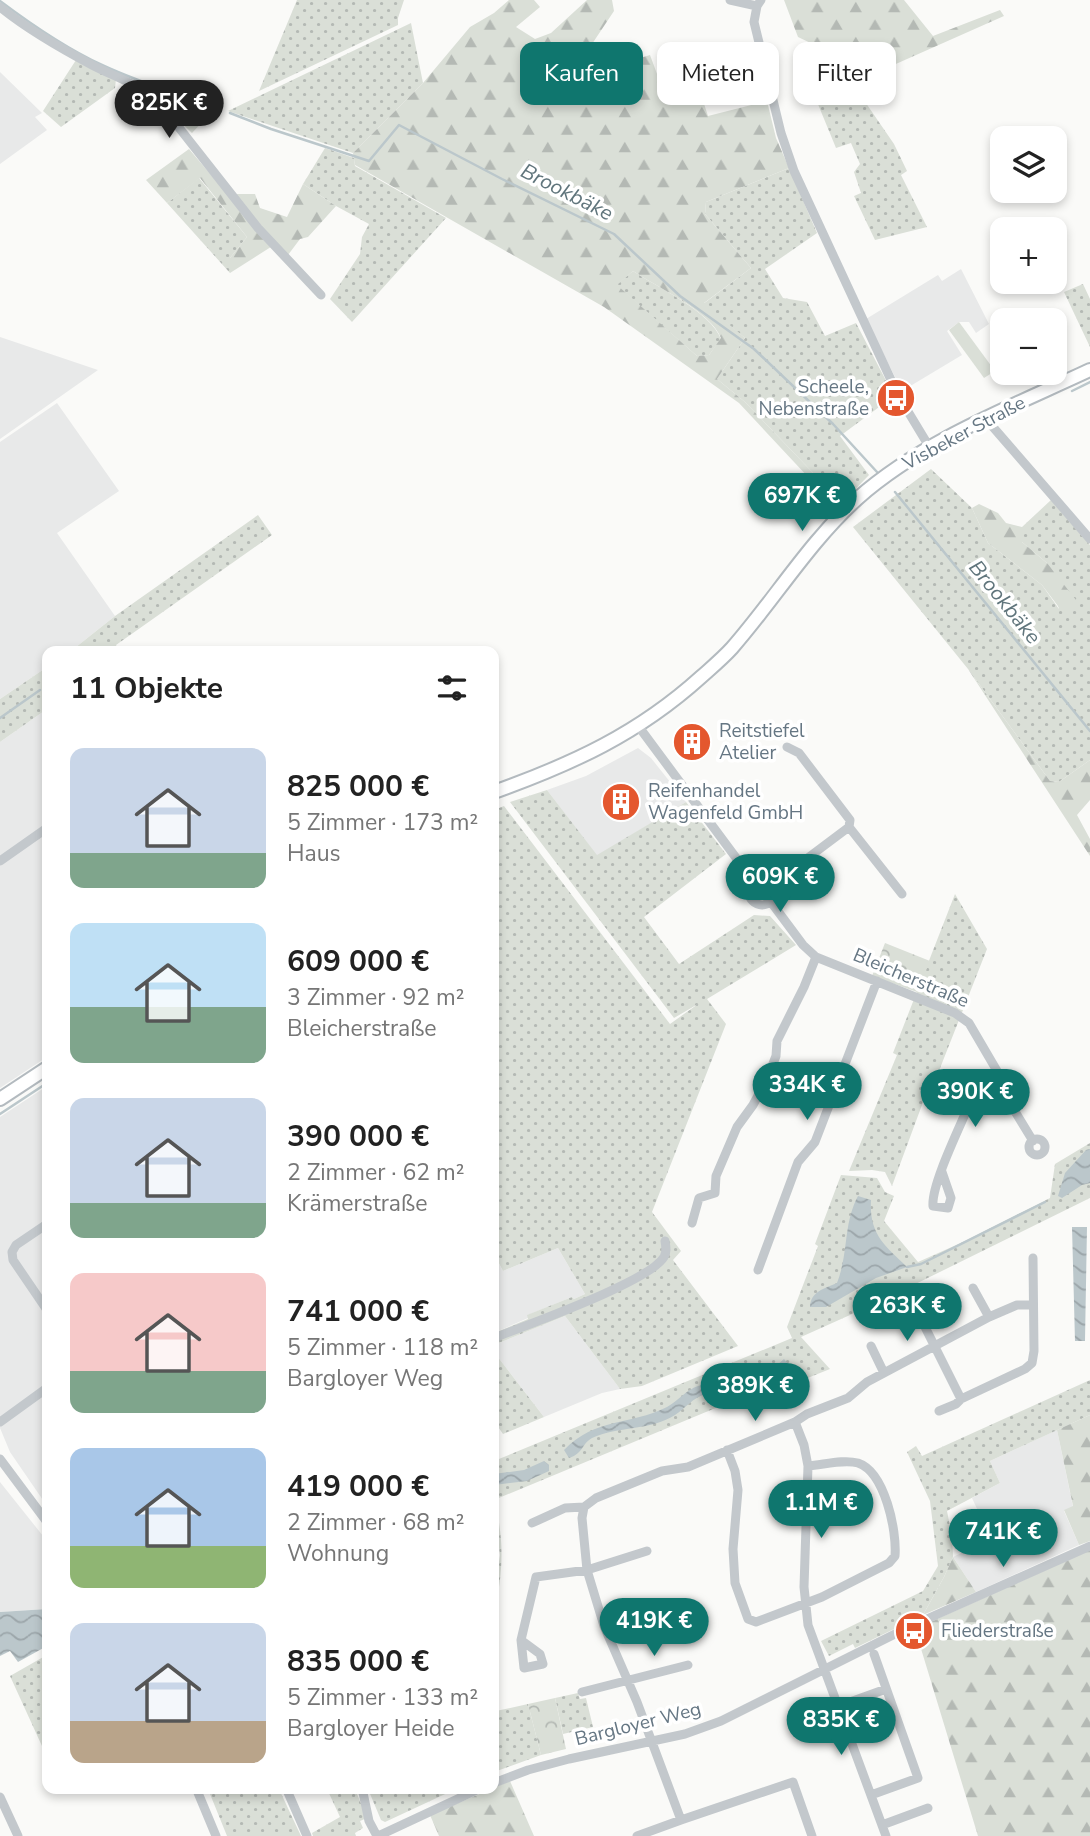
<!DOCTYPE html>
<html lang="de">
<head>
<meta charset="utf-8">
<style>
	:root { --surface:#fff; --page:#f2f2f2; --text:#222; --muted:#767676; --accent:#0f766e }
	body { margin:0; font-family:"Nunito Sans",sans-serif; background:var(--page); color:var(--text); height:100vh; display:flex; flex-direction:column; font-size:26px; white-space:nowrap }
	* { box-sizing:border-box; margin:0 }
	p { font-size:23px; color:var(--muted) }
	.icon { flex:none; width:38px; height:38px; fill:none; stroke:currentColor; stroke-width:2; stroke-linecap:round; stroke-linejoin:round }
	.map { position:relative; flex:1; overflow:hidden }
	.side { position:absolute; left:42px; top:646px; width:457px; height:1148px; display:flex; flex-direction:column; background:var(--surface); border-radius:14px; box-shadow:0 4px 10px #0003 }
	.side>* { flex:none }
	.banner { position:absolute; left:520px; top:42px; width:464px; height:63px; display:flex; gap:14px }
	.tools { position:absolute; left:990px; top:126px; display:grid; gap:14px }
	.tools a { display:grid; place-items:center; width:77px; height:77px; border-radius:14px; background:var(--surface); box-shadow:0 4px 10px #0003; font-size:35px }
	.price { position:absolute; translate:-50% -60px; padding:0 16px; border-radius:24px; background:var(--accent); color:#fff; font-size:23px; line-height:46px; filter:drop-shadow(0 2px 4px #0008) }
	.price::after { content:''; position:absolute; left:50%; top:42px; width:21px; height:16px; margin-left:-10px; background:inherit; clip-path:polygon(0 0,100% 0,50% 100%) }
	.price.selected { background:#222; color:#fff }
	ul { padding:0; list-style:none }
	li { display:flex; align-items:center; gap:21px; height:175px; padding:0 28px }
	li span { display:grid; place-items:center; flex:none; width:196px; height:140px; border-radius:14px; color:#555 }
	li>.icon { margin-inline-start:auto }
	span .icon { width:84px; height:84px; fill:#fffc; stroke-width:1 }
	li b { font-size:30px }
	h2 { display:flex; justify-content:space-between; align-items:center; height:84px; padding:0 28px; font-size:30px }
	.chip { padding:0 24px; border-radius:14px; background:var(--surface); box-shadow:0 4px 10px #0003; font-size:24px; line-height:63px }
	.chip.selected { background:var(--accent); color:#fff }
	.map>svg:first-child { display:block }
	.built { fill:#e8e9e9 }
	.grass { fill:url(#grass-dots) }
	.forest { fill:url(#forest-firs); fill-rule:evenodd }
	.park { fill:url(#park-crowns) }
	.garden { fill:#dadfd7 }
	.water { fill:url(#water-waves) }
	.lines { fill:none; stroke-linecap:round; stroke-linejoin:round }
	.stream { stroke:#bbc7cb; stroke-width:2.5 }
	.secondary-casing { stroke:#b3babf; stroke-width:16 }
	.minor { stroke:#c3c8cc; stroke-width:9 }
	.secondary { stroke:#fff; stroke-width:12 }
	.labels { text-anchor:middle; dominant-baseline:central; stroke-width:7; stroke-linejoin:round; paint-order:stroke }
	.poi-label { font-size:19px; fill:#657683; stroke:#fff; text-anchor:start }
	.street-label { font-size:19px; fill:#657683; stroke:#fff }
	.water-label { font-size:21px; font-style:italic; fill:#60757c; stroke:#fff }
</style>
</head>
<body>
<div class="map">
<svg width="1090" height="1836" viewBox="0 0 1090 1836">
	<defs>
		<pattern id="grass-dots" width="8" height="8" patternUnits="userSpaceOnUse" patternTransform="scale(1.75)"><rect width="8" height="8" fill="#dadfd7"/><path d="M2 2h.1M6 6h.1" fill="none" stroke="#b4b9b4" stroke-width="1.8" stroke-linecap="round"/></pattern>
		<pattern id="forest-firs" width="22" height="20" patternUnits="userSpaceOnUse" patternTransform="scale(1.75)"><rect width="22" height="20" fill="#dadfd7"/><path d="M5 1l3.5 6h-7zM16 11l3.5 6h-7z" fill="#b4b9b4"/></pattern>
		<pattern id="park-crowns" width="20" height="18" patternUnits="userSpaceOnUse" patternTransform="scale(1.75)"><rect width="20" height="18" fill="#dadfd7"/><path d="M2 6a3 3 0 1 1 6 0M12 15a3 3 0 1 1 6 0" fill="none" stroke="#b4b9b4"/></pattern>
		<pattern id="water-waves" width="16" height="10" patternUnits="userSpaceOnUse" patternTransform="scale(1.75)"><rect width="16" height="10" fill="#bbc7cb"/><path d="M0 5q4-4 8 0t8 0" fill="none" stroke="#9ca6aa"/></pattern>
	</defs>
	<rect width="100%" height="100%" fill="#fafaf8"/>
	<path class="built" d="M0,72L42,113L35,117L47,130L0,164Z
		M961,269L989,324L976,333L969,322H959L947,331L962,355L902,391L866,319L938,275L942,281Z
		M0,337L98,370L0,439Z
		M57,403L119,491L57,533L115,616L71,651H47V667L0,699V442Z
		M47,709V1057L0,1088V742Z
		M638,748L651,758L686,802L597,856L547,790L586,776Z
		M47,1086V1506L10,1452L0,1428V1117Z
		M558,1248L585,1294L574,1299L572,1297L528,1315V1318L494,1333V1254L503,1271Z
		M565,1316L620,1389L602,1393L544,1417L494,1352V1345Z
		M1057,1430L1073,1507L1064,1511L1079,1545L976,1592L953,1557L991,1539L972,1498L1000,1483L990,1461Z
		M0,1482L47,1541V1609L0,1612Z"/>
	<path class="grass" d="M297,0H404L398,18V25L259,91Z
		M411,23L423,83L353,153L228,111Z
		M76,60L116,79L115,88L61,127L43,111Z
		M841,87L859,93L894,144L907,171L901,175L927,227L875,240L854,196L861,193L854,172L860,164L851,143L836,148L815,97Z
		M325,148L354,158L355,166L446,218L352,322L330,299L360,254L362,237L369,224L336,206L303,184Z
		M789,168L817,233L765,269L783,298L807,302L825,336L856,323L894,396L840,436L869,475L842,503L745,402L717,379L745,338L703,304L751,268L705,214L706,202Z
		M199,178L247,237L230,258V273L167,203Z
		M633,271C657,287 711,312 721,339L709,355L697,356L616,285Z
		M1083,284L1090,299V347L1064,292Z
		M931,469L972,508L988,543L1042,585L1059,609L1047,563L1022,542V527L1051,500L1090,545V760L1059,782L1050,781L968,669L853,527Z
		M258,515L272,535L116,645L119,651H71L115,616Z
		M47,667V709L0,742V699Z
		M547,790L597,855L686,802L726,854L644,917L679,964L754,915L770,916L796,945L707,999L726,1024L652,1212L681,1251L673,1260L738,1346L642,1386L620,1389L565,1316L494,1345V1333L528,1319L527,1315L572,1297L574,1299L585,1294L558,1248L503,1271L494,1254V810L504,806L670,1024L698,1004L674,1018L510,802Z
		M955,894L987,949L933,1086H929L892,1186L885,1172L872,1170L849,1171L897,1055L893,1053Z
		M1090,1143V1198L879,1302L801,1337L830,1369L743,1404L718,1407L494,1500C505,1540 503,1574 494,1614V1596L500,1555L494,1511V1461L792,1338L787,1327L818,1246L815,1244L841,1175L877,1178L885,1192L894,1196L884,1221L918,1262L963,1242L1050,1198L1055,1164Z
		M494,1352L544,1417L503,1434L494,1421Z
		M1090,1380V1415L990,1461L1000,1483L947,1511L952,1536L953,1557L944,1577L923,1615L855,1648L853,1644L829,1656L821,1641L923,1591L938,1566L930,1501L907,1452L916,1446L922,1456Z
		M45,1656L47,1657V1757L10,1676Z
		M578,1693L580,1699L586,1698L593,1727L563,1734L555,1698Z
		M528,1704L541,1755L494,1772V1707L496,1711Z
		M224,1789H279L301,1836H227L208,1789Z
		M327,1789H355L367,1818L360,1821L363,1828L355,1833L356,1836H313L312,1833L340,1817Z
		M368,1789V1788L456,1789L385,1822L381,1820Z"/>
	<path class="forest" d="M509,0H534L540,7L516,27L535,39L551,33L587,0H612L614,11L568,80L650,55L663,90L696,79L708,116L767,101L776,138L789,168L706,202L705,214L751,268L704,303L745,338L717,379L745,402L842,503L837,508L739,403L604,307L355,165L353,153L423,83L470,27L494,13ZM633,271C657,287 711,312 721,338L709,355L697,356L617,285Z
		M784,0H904L933,36L1000,10L1004,16L862,79L842,58L798,37Z
		M160,97L210,114L192,133L161,103Z
		M189,149L256,228L274,245L230,273V258L247,237L200,178L167,203L146,180Z
		M303,184L336,206L308,237L300,239L288,255L260,226L235,194H255L260,208L287,217Z
		M979,504L998,513L1006,523L1022,527V542L1047,563L1076,600L1064,614L1042,585L988,543L972,508Z
		M968,669L1050,781L1059,782L1090,760V800L1077,815L1090,839V856Z
		M1090,1415V1541L1079,1545L1064,1510L1073,1506L1057,1430Z
		M1090,1550V1836H978L915,1629Z
		M953,1557L976,1592L923,1615L944,1577Z
		M510,1781L534,1836H439L430,1815Z"/>
	<path class="park" d="M885,943L930,961L917,992L872,976Z
		M555,1698L566,1749L541,1755L528,1704Z"/>
	<path class="garden" d="M959,322L995,371L984,378L949,330Z"/>
	<path class="water" d="M1090,1149V1183L1082,1185L1062,1198L1058,1196L1065,1173L1086,1150Z
		M858,1196L871,1200C869,1234 884,1245 907,1267L876,1278L826,1307H810C811,1291 824,1289 837,1283C849,1252 843,1224 858,1196Z
		M1072,1227H1087L1085,1341H1075Z
		M784,1359L789,1365C756,1400 743,1381 706,1394C692,1398 686,1408 675,1415C650,1431 618,1426 592,1438C581,1444 584,1453 569,1458L564,1450C596,1417 629,1426 667,1407C678,1401 686,1390 698,1386C730,1376 757,1384 784,1359Z
		M544,1461L549,1465V1471L527,1481L494,1485V1474L524,1470Z
		M47,1609V1646L18,1662L10,1651L0,1656V1612Z"/>
	<g class="lines">
		<path class="stream" d="M0,1C32,25 65,48 102,65C138,82 177,94 215,107
			M230,113L271,129L369,161L399,125L502,179L614,234L680,296L754,349L833,424L877,472
			M1072,391L1090,382
			M895,492L1090,731
			M0,718L40,690
			M0,1114L47,1083
			M907,1267L921,1264L1045,1202"/>
		<g class="secondary-casing">
			<path id="secondary" d="M494,792C572,764 638,734 701,677C711,668 722,659 732,648C775,599 809,542 858,498C924,440 1011,407 1090,370
				M0,1099L47,1068"/>
		</g>
		<path class="minor" d="M730,0L757,6
			M761,0L757,6L754,22L781,133L794,171L898,395L930,448
			M0,7C28,30 60,48 92,65C115,77 138,84 158,101L258,228L321,295
			M986,419L1090,539
			M639,727L754,882
			M787,747L799,753L850,820L849,827L902,894
			M0,861L47,828
			M749 892a13 13 0 1 1 26 0a13 13 0 1 1-26 0Z
			M773,884L849,827
			M771,902L803,945L816,957L955,1013L969,1023L1000,1076L997,1082L1033,1141
			M1029 1147a8 8 0 1 1 16 0a8 8 0 1 1-16 0Z
			M942,1172L951,1198L948,1208L933,1206C931,1184 962,1123 971,1100L979,1091L997,1082
			M692,1223L699,1198L715,1193L716,1176L737,1127L753,1105L767,1079L776,1056L777,1041L804,987L816,957
			M47,1224L16,1245L12,1252L13,1260L47,1310
			M758,1270L798,1162L815,1142L877,981
			M973,1288L989,1317
			M920,1317L961,1399L1025,1369L1032,1363L1034,1351L1033,1258
			M494,1338C526,1325 649,1282 664,1257C667,1252 666,1247 665,1241
			M871,1346L884,1373
			M939,1411L956,1404L961,1399
			M0,1422L47,1388
			M795,1422L804,1445L808,1466L804,1587L808,1625L886,1836
			M727,1450L735,1471L738,1490L733,1549L735,1583L748,1619L756,1622L822,1597L889,1563L895,1556C897,1531 885,1472 858,1463C843,1459 823,1465 808,1466
			M0,1459L47,1522
			M584,1507L596,1498L662,1471L688,1467L795,1422L807,1414L848,1398L867,1382L989,1317L1017,1305H1033
			M584,1507L582,1518L587,1570L604,1626L637,1702L681,1820L637,1836
			M532,1523L565,1508L584,1507
			M604,1626L662,1606
			M521,1640L540,1654L543,1664L524,1668L521,1640L536,1577L587,1570L647,1551
			M582,1692L688,1665
			M839,1706L886,1689
			M494,1783L528,1770L569,1759L685,1734L721,1721L909,1627L1090,1546
			M196,1788L216,1836
			M286,1788L307,1836
			M362,1788L369,1821L377,1836
			M871,1795L918,1778L874,1654
			M0,1797L18,1836
			M681,1820L793,1782L812,1836
			M882,1825L928,1808
			M378,1836L481,1788"/>
		<use href="#secondary" class="secondary"/>
	</g>
	<defs>
		<g id="bus-disc" transform="scale(2.0125)"><circle r="9.5" fill="#e4572e" stroke="#fff"/><path d="M-5-6H5V4H4V6H2V4H-2V6H-4V4H-5ZM-3.5-4V0h7V-4ZM-3.5 1.2v1.5H-2V1.2ZM2 1.2v1.5H3.5V1.2Z" fill="#fff"/></g>
		<g id="building-disc" transform="scale(2.0125)"><circle r="9.5" fill="#e4572e" stroke="#fff"/><path d="M-4-6H4V6H1V3H-1V6H-4ZM-2.5-4.3h1.7v1.8h-1.7ZM.8-4.3h1.7v1.8H.8ZM-2.5-1h1.7V.8h-1.7ZM.8-1h1.7V.8H.8Z" fill="#fff"/></g>
	</defs>
	<g fill-rule="evenodd">
		<use href="#bus-disc" x="896" y="398"/>
		<use href="#building-disc" x="692" y="742"/>
		<use href="#building-disc" x="621" y="802"/>
		<use href="#bus-disc" x="914" y="1631"/>
	</g>
	<g class="labels">
		<g class="poi-label">
			<text x="869" y="387" text-anchor="end">Scheele,<tspan x="869" dy="22">Nebenstraße</tspan></text>
			<text x="719" y="731">Reitstiefel<tspan x="719" dy="22">Atelier</tspan></text>
			<text x="648" y="791">Reifenhandel<tspan x="648" dy="22">Wagenfeld GmbH</tspan></text>
			<text x="941" y="1631">Fliederstraße</text>
		</g>
		<g class="street-label">
			<text transform="translate(964 433) rotate(-28)">Visbeker Straße</text>
			<text transform="translate(911 978) rotate(23)">Bleicherstraße</text>
			<text transform="translate(638 1724) rotate(-14)">Bargloyer Weg</text>
		</g>
		<g class="water-label">
			<text transform="translate(567 192) rotate(27)">Brookbäke</text>
			<text transform="translate(1005 602) rotate(51)">Brookbäke</text>
		</g>
	</g>
</svg>
<div class="tools">
<a><svg class="icon" aria-label="layers" viewBox="0 0 24 24"><path d="M12 4l9 5-9 5-9-5zM3 14l9 5 9-5"/></svg></a>
<a>+</a>
<a>−</a>
</div>
<b class="price selected" style="left:169px;top:140px">825K €</b>
<b class="price" style="left:802px;top:533px">697K €</b>
<b class="price" style="left:780px;top:914px">609K €</b>
<b class="price" style="left:807px;top:1122px">334K €</b>
<b class="price" style="left:975px;top:1129px">390K €</b>
<b class="price" style="left:907px;top:1343px">263K €</b>
<b class="price" style="left:755px;top:1423px">389K €</b>
<b class="price" style="left:821px;top:1540px">1.1M €</b>
<b class="price" style="left:1003px;top:1569px">741K €</b>
<b class="price" style="left:654px;top:1658px">419K €</b>
<b class="price" style="left:841px;top:1757px">835K €</b>
<div class="banner">
<a class="chip selected">Kaufen</a>
<a class="chip">Mieten</a>
<a class="chip">Filter</a>
</div>
<section class="side">
<h2>11 Objekte<svg class="icon" aria-label="filters" viewBox="0 0 24 24"><path d="M4 7h16M4 17h16"/><circle cx="9" cy="7" r="2"/><circle cx="15" cy="17" r="2"/></svg></h2>
<ul>
<li><span style="background:linear-gradient(#c9d6e8 75%,#7fa58c 0)"><svg class="icon" aria-label="home" viewBox="0 0 24 24"><path d="M3 11l9-7 9 7M6 9v11h12V9"/></svg></span><div><b>825 000 €</b><p>5 Zimmer · 173 m²</p><p>Haus</p></div></li>
<li><span style="background:linear-gradient(#bfe0f5 60%,#7fa58c 0)"><svg class="icon" aria-label="home" viewBox="0 0 24 24"><path d="M3 11l9-7 9 7M6 9v11h12V9"/></svg></span><div><b>609 000 €</b><p>3 Zimmer · 92 m²</p><p>Bleicherstraße</p></div></li>
<li><span style="background:linear-gradient(#c9d6e8 75%,#7fa58c 0)"><svg class="icon" aria-label="home" viewBox="0 0 24 24"><path d="M3 11l9-7 9 7M6 9v11h12V9"/></svg></span><div><b>390 000 €</b><p>2 Zimmer · 62 m²</p><p>Krämerstraße</p></div></li>
<li><span style="background:linear-gradient(#f6c9c9 70%,#7fa58c 0)"><svg class="icon" aria-label="home" viewBox="0 0 24 24"><path d="M3 11l9-7 9 7M6 9v11h12V9"/></svg></span><div><b>741 000 €</b><p>5 Zimmer · 118 m²</p><p>Bargloyer Weg</p></div></li>
<li><span style="background:linear-gradient(#a9c7e8 70%,#8fb573 0)"><svg class="icon" aria-label="home" viewBox="0 0 24 24"><path d="M3 11l9-7 9 7M6 9v11h12V9"/></svg></span><div><b>419 000 €</b><p>2 Zimmer · 68 m²</p><p>Wohnung</p></div></li>
<li><span style="background:linear-gradient(#c9d6e8 70%,#b9a48a 0)"><svg class="icon" aria-label="home" viewBox="0 0 24 24"><path d="M3 11l9-7 9 7M6 9v11h12V9"/></svg></span><div><b>835 000 €</b><p>5 Zimmer · 133 m²</p><p>Bargloyer Heide</p></div></li>
</ul>
</section>
</div>
</body>
</html>
